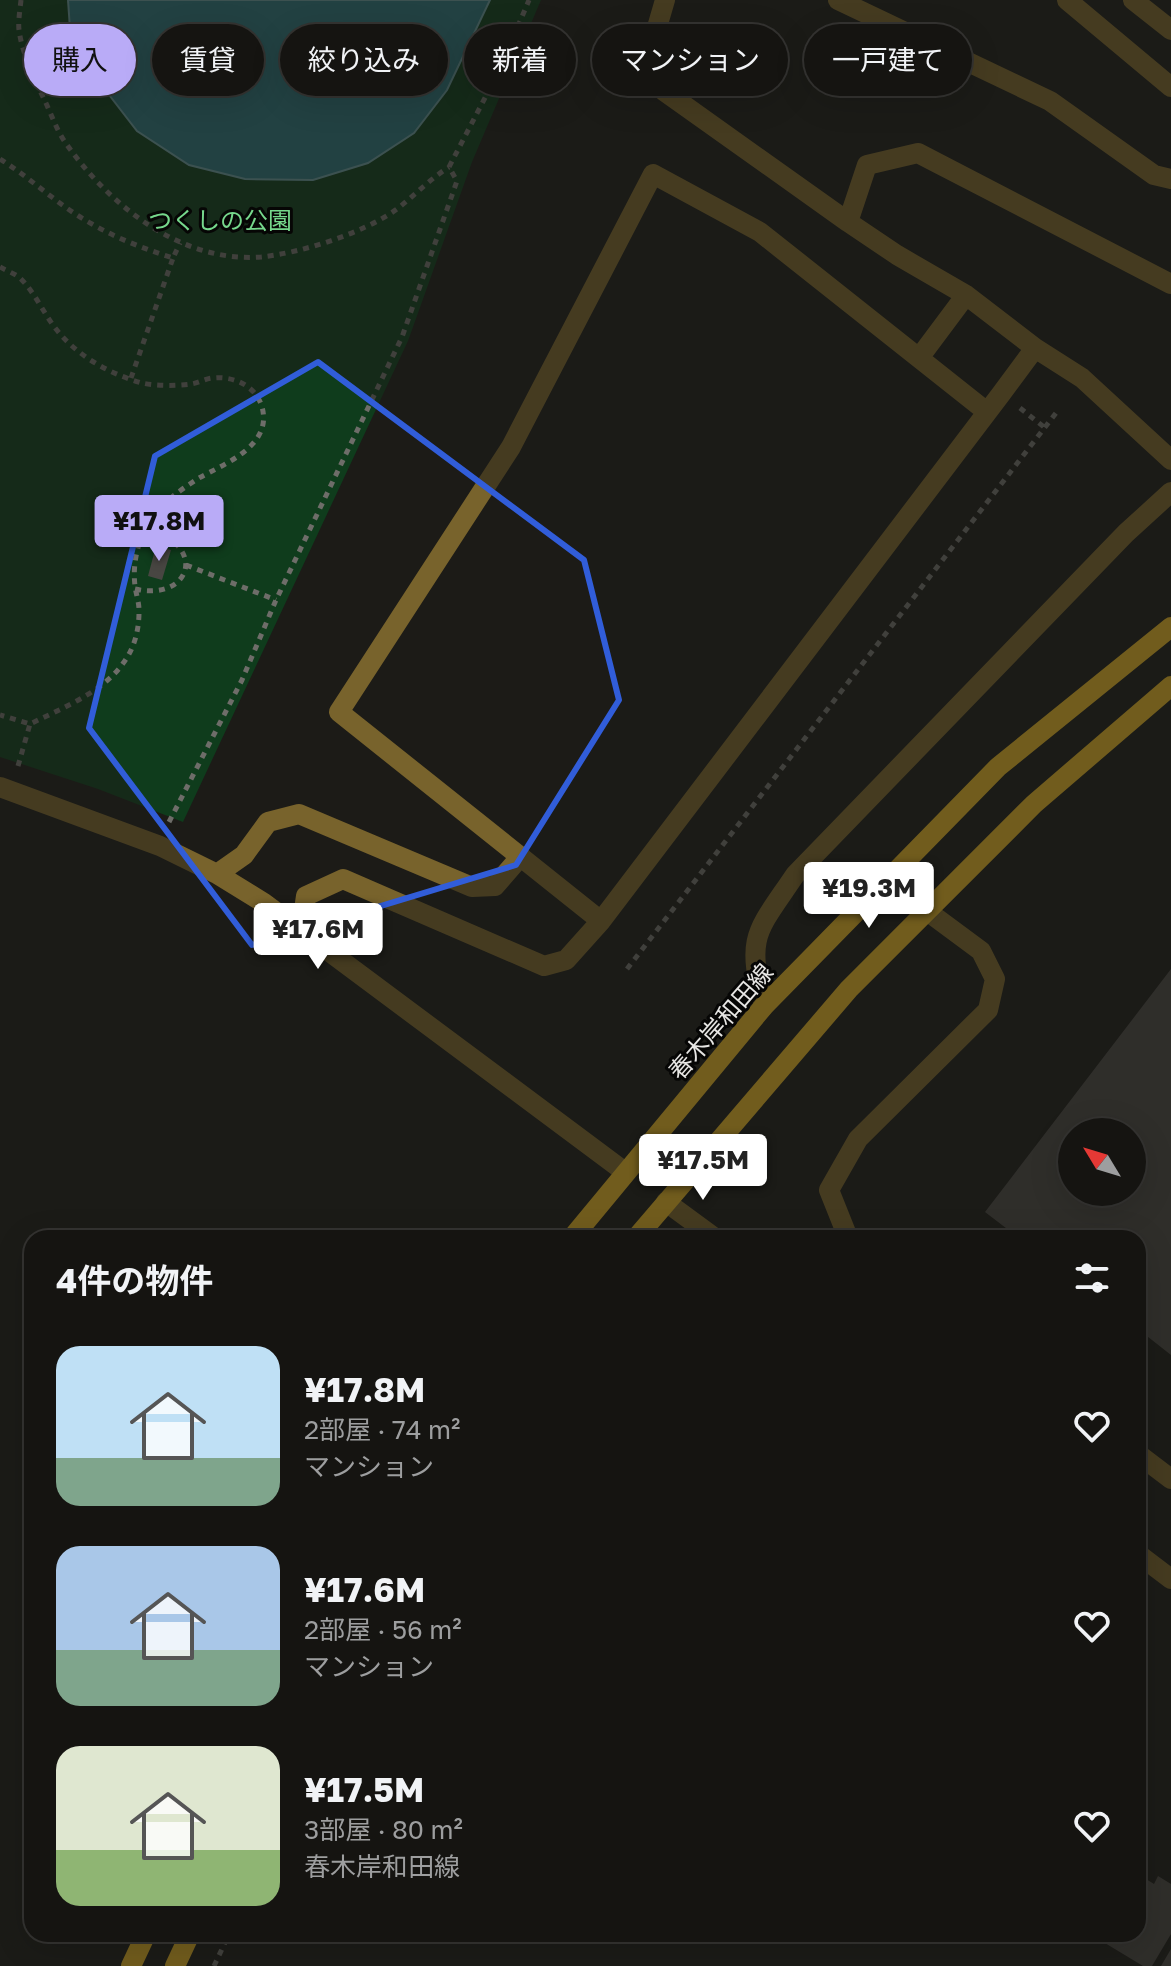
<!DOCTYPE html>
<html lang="ja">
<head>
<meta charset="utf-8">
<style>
	:root { --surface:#151411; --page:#22211f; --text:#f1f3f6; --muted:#9d9e9f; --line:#343331; --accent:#b9abf7 }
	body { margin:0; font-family:"Golos Text","Noto Sans JP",sans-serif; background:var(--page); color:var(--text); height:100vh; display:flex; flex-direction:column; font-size:30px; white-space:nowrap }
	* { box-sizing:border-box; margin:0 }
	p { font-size:26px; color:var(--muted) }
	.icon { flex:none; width:44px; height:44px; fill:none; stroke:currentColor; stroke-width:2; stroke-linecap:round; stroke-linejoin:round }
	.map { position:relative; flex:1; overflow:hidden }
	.details { position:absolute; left:24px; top:1230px; width:1122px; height:712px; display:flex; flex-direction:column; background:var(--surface); border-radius:24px; box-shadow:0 8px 32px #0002,0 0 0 2px var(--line) }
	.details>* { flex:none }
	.hud { position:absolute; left:24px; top:24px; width:1124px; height:72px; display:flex; gap:16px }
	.needle { width:52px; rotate:308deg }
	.fabs { position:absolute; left:1058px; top:1118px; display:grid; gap:16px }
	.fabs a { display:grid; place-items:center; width:88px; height:88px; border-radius:50%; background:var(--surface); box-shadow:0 8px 32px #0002,0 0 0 2px var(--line); font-size:40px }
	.price { position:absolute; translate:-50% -68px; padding:0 18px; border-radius:8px; background:#fff; color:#222; font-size:26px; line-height:52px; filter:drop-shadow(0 2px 4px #0008) }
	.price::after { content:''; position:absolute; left:50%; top:48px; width:24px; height:18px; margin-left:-12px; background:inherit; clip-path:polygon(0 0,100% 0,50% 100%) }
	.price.active { background:var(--accent); color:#111 }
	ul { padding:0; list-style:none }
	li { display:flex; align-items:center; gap:24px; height:200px; padding:0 32px }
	li span { display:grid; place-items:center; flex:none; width:224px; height:160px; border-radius:24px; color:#555 }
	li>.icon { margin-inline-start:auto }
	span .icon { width:96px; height:96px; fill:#fffc; stroke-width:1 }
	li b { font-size:34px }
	h2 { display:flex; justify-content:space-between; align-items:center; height:96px; padding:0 32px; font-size:34px }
	.pill { padding:0 28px; border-radius:36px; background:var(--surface); box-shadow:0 8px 32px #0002,0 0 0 2px var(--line); font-size:28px; line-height:72px }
	.pill.active { background:var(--accent); color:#111 }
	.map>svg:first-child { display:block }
	.green { fill:#0f3c1c }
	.water { fill:#2c6f75; stroke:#649396; stroke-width:2 }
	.building { fill:#484642; fill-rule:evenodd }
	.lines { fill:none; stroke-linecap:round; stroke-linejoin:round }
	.path { stroke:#6e6d69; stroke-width:5; stroke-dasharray:6 6; stroke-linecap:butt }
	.minor { stroke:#78632c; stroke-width:20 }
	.major { stroke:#d9ac25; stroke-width:20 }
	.marked { fill:none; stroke:#315dd9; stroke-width:6; stroke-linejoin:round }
	.labels { text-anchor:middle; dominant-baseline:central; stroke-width:6; stroke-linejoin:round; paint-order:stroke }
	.park-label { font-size:24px; fill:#76d88c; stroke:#060605 }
	.street-label { font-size:24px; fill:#e7e6e4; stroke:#060605 }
</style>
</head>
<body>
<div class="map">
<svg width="1171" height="1966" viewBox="0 0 1171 1966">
	<rect width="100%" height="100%" fill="#1c1b17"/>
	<path class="green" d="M0,0H541L472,162L408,341L183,822L98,789L0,757Z"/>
	<path class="water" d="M68,0H490L447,90L414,133L368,163L313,180L245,179L189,165L137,131L103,87L70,29Z"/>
	<path class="building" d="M156,546L171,550L162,580L148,576Z
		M1171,969V1355L1138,1329V1238H1019L985,1212ZM1072,1132H1132V1192H1072Z
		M1138,1874L1154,1884L1158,1876L1171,1884V1934L1152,1966H1143L1090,1934H1138Z
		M1171,1949V1966H1161Z"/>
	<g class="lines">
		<path class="path" d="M21,0C20,10 18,21 19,30C22,53 34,78 44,99C51,113 56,129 65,142C108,204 180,263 261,257C301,253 364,233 397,209C415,195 430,179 449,167
			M0,159C32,179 59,206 92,224C118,239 145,249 173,258L180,243
			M0,267C7,271 16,274 21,279C35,293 44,314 56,329C77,356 110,374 142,383C155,386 177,386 191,384C199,383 206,378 214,378C234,376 256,386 262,407C273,446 224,464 199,478C182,489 164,501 153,517C139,536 132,561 135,586C136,594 139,602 139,610C140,678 81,699 30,724L0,715
			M131,378L173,258
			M1020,408L1044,427
			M186,565L276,600
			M135,589C192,602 209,543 144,529
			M18,766L30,724
			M169,822L242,680L276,600L402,337L457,181L449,167L500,69L529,0
			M627,969L1059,409
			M214,1966L229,1934"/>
		<path class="minor" d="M665,0L651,48L664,91L848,222L897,255L966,295L1035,348L1082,378L1171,460
			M838,0L1050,101L1154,175L1171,179
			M1067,0L1171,87
			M1133,0L1171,30
			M848,222L867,165L918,153L1171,284
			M919,358L966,295
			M987,412L760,232L653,174L511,447L339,712L601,921L1001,394L1035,348
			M0,787L160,846L217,874L264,903L625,1172
			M217,874L244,855L268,822L299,814L472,887L495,886L521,856
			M301,931L306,896L343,879L544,966L566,960L601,921
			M764,1006C746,935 756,933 795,875L1126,533L1171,492
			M666,1202L715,1238
			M850,1238L847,1235L829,1190L858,1139L988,1010L995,979L981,951L927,911
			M1138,1454L1171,1479
			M1138,1554L1171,1579"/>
		<path class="major" d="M572,1238L764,1006L818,951L998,767L1171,627
			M636,1238L849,989L1034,804L1171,686
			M131,1966L146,1934
			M175,1966L190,1934"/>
	</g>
	<path d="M0 0H1171V1966H0ZM318,362L584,560L619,700L516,865L252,945L89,728L155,456Z" fill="#1c1b17" fill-opacity=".55" fill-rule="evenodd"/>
	<path class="marked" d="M318,362L584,560L619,700L516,865L252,945L89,728L155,456Z"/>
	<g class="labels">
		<g class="park-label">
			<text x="220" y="219">つくしの公園</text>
		</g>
		<g class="street-label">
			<text transform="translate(720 1021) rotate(-49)">春木岸和田線</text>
		</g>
	</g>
</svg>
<div class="fabs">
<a><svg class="needle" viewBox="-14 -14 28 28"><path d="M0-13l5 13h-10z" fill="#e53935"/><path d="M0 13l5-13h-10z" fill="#9d9e9f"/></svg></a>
</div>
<b class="price active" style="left:159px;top:563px">¥17.8M</b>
<b class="price" style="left:869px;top:930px">¥19.3M</b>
<b class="price" style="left:318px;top:971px">¥17.6M</b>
<b class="price" style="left:703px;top:1202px">¥17.5M</b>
<div class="hud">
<a class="pill active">購入</a>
<a class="pill">賃貸</a>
<a class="pill">絞り込み</a>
<a class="pill">新着</a>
<a class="pill">マンション</a>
<a class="pill">一戸建て</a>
</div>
<section class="details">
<h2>4件の物件<svg class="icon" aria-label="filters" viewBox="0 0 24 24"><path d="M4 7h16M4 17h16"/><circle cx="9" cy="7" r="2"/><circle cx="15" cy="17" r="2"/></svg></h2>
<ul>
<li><span style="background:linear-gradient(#bfe0f5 70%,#7fa58c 0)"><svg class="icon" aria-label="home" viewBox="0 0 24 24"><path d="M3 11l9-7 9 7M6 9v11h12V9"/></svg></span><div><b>¥17.8M</b><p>2部屋 · 74 m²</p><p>マンション</p></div><svg class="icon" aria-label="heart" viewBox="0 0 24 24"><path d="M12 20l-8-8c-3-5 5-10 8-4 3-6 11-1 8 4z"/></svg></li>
<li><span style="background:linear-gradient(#a9c7e8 65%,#7fa58c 0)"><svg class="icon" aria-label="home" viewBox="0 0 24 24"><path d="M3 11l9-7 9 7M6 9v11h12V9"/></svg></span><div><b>¥17.6M</b><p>2部屋 · 56 m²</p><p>マンション</p></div><svg class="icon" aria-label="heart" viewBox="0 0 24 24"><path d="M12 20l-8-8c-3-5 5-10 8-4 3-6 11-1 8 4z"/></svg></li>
<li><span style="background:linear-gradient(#dfe7d0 65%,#8fb573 0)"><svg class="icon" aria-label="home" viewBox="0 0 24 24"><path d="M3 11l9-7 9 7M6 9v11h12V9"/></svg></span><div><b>¥17.5M</b><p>3部屋 · 80 m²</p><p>春木岸和田線</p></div><svg class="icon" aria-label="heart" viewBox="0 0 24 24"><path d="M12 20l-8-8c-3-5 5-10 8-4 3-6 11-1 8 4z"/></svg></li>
</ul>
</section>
</div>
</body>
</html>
